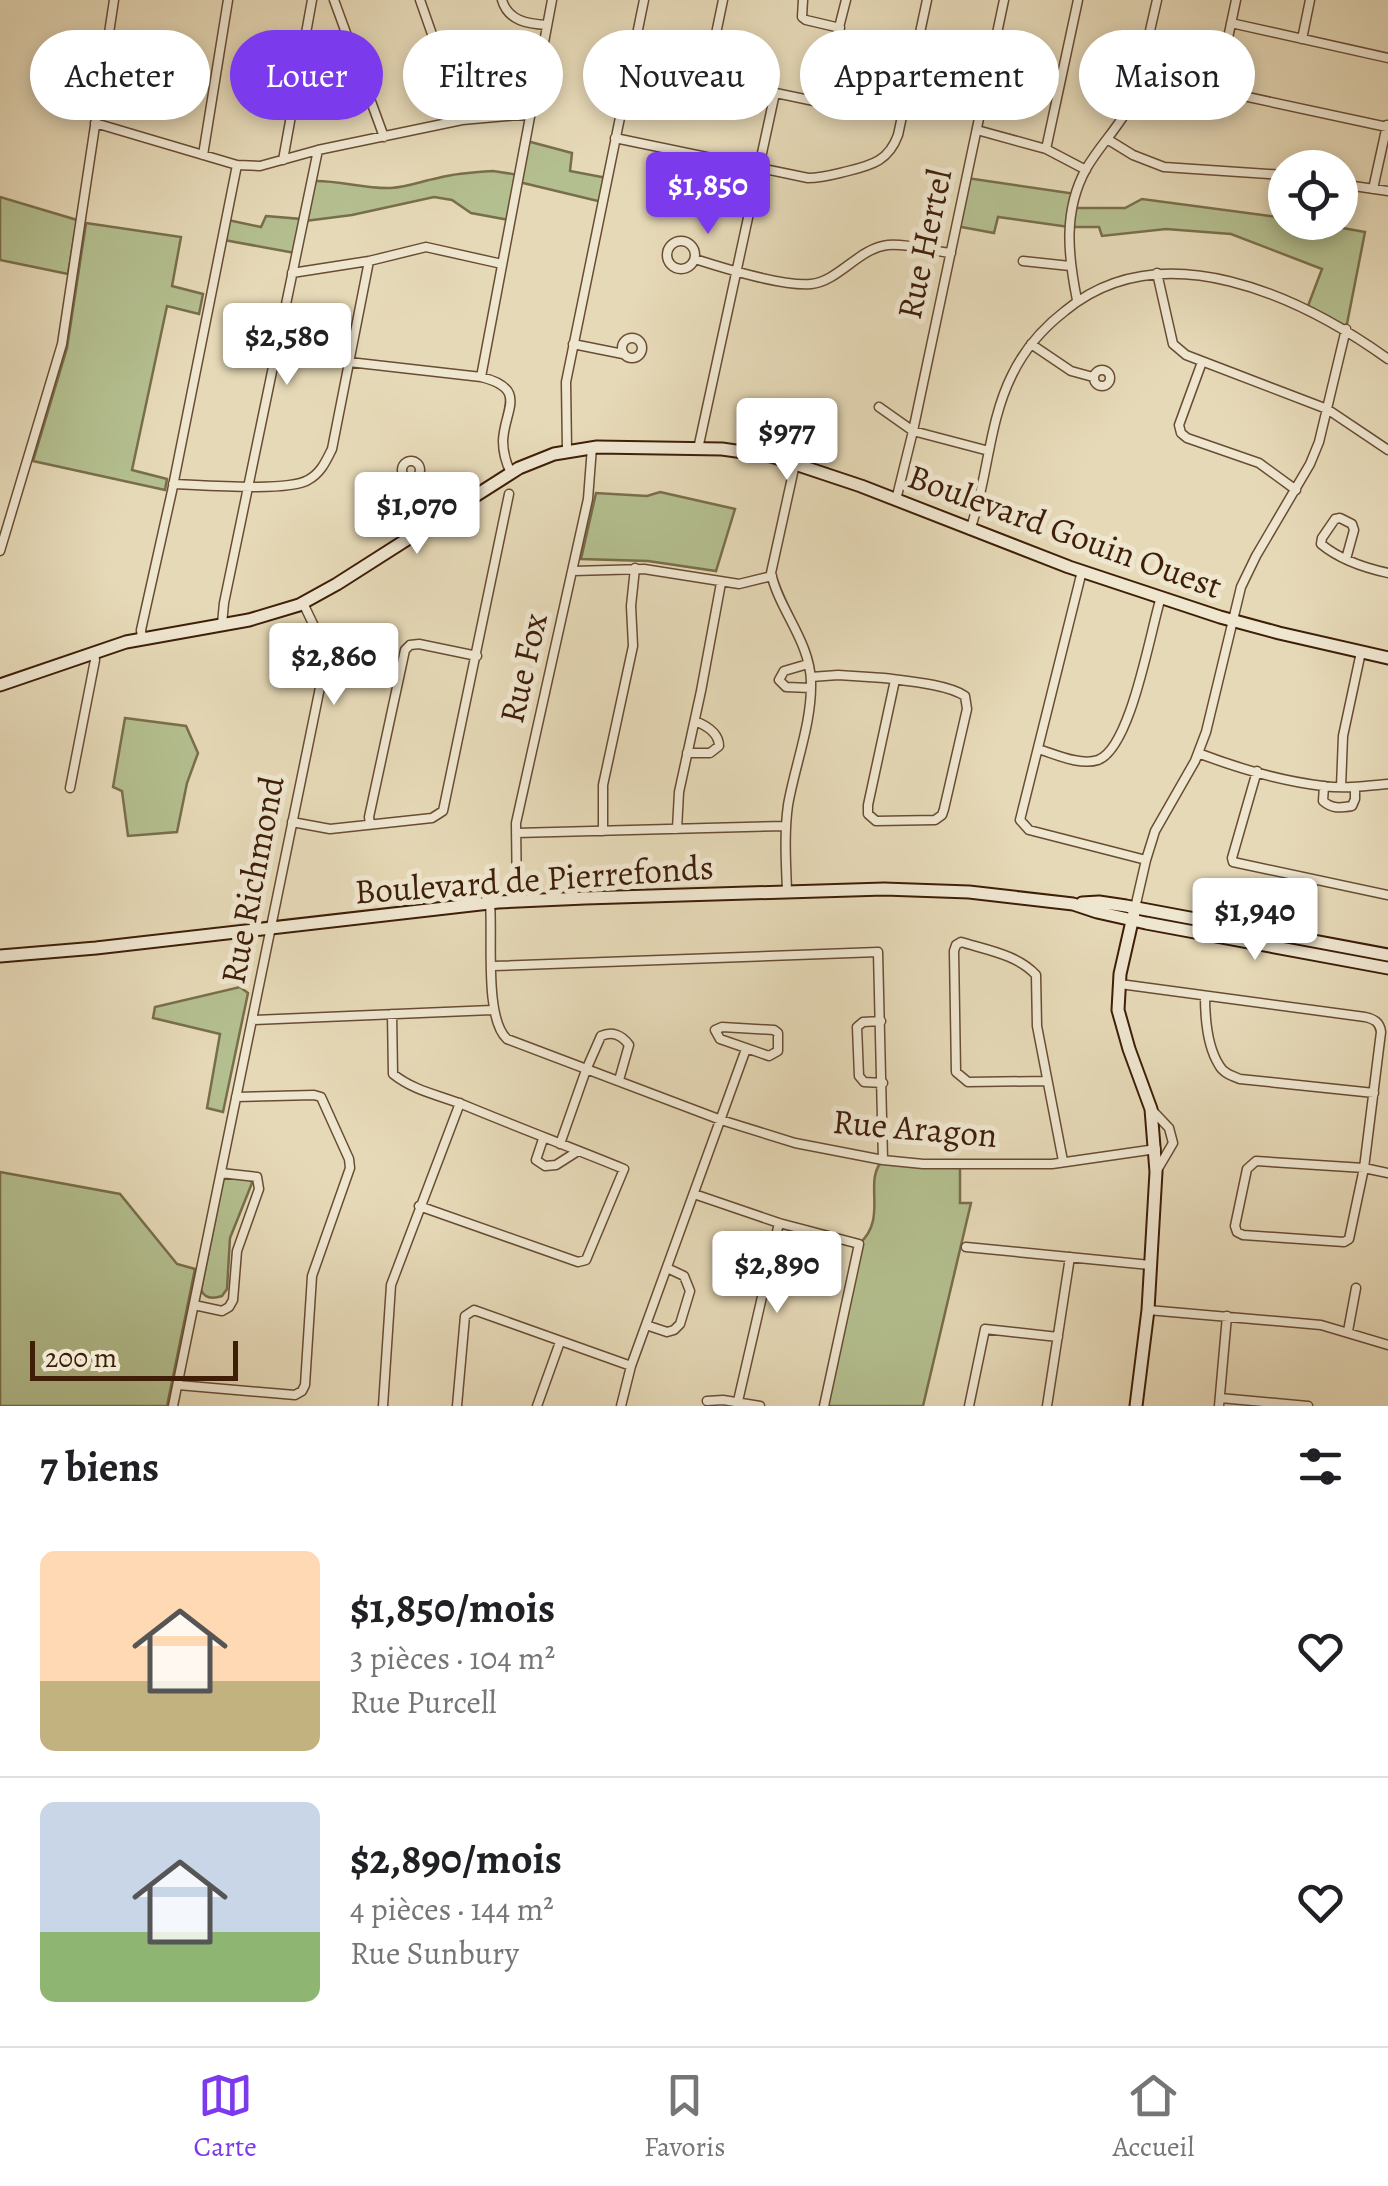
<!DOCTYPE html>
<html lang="fr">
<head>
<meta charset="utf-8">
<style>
	:root { --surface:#fff; --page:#f6f6f6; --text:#202124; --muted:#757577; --line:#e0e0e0; --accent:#7c3aed }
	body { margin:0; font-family:Alegreya,serif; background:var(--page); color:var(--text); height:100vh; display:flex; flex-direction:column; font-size:38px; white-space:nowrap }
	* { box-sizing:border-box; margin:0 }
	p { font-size:32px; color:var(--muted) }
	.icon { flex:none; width:55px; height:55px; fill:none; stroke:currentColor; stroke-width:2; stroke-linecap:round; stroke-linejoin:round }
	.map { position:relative; height:1406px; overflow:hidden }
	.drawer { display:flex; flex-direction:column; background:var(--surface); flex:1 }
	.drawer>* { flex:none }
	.guide { position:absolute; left:30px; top:30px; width:1330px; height:90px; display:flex; gap:20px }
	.controls { position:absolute; left:1268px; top:150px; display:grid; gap:20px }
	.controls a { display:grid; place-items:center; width:90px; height:90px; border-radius:50%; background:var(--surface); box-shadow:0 5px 15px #0003; font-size:50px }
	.scale { position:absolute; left:30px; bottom:25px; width:208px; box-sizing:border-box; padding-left:10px; border:5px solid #3e1e07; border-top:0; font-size:28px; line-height:35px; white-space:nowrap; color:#3e1e07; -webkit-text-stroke:8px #efe6d0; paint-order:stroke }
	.price { position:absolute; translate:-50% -85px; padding:0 22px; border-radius:10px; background:#fff; color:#222; font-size:32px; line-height:65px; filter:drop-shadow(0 2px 5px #0008) }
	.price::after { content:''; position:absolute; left:50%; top:60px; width:30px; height:22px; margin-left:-15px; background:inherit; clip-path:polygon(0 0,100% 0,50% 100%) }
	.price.on { background:var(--accent); color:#fff }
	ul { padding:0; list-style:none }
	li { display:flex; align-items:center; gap:30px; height:250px; padding:0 40px }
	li+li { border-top:2px solid var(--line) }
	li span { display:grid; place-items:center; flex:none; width:280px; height:200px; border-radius:15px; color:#555 }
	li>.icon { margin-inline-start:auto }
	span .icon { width:120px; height:120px; fill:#fffc; stroke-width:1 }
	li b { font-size:42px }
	h2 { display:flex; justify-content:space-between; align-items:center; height:120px; padding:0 40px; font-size:42px }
	.pill { padding:0 35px; border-radius:45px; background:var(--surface); box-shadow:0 5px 15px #0003; font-size:35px; line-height:90px }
	.pill.on { background:var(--accent); color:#fff }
	.tabs { display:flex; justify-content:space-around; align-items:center; height:140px; border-top:2px solid var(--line); background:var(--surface); font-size:28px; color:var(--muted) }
	.tabs a { display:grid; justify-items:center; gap:5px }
	.tabs .on { color:var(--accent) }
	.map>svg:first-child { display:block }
	.green { fill:#b4bf8f; stroke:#796e4b; stroke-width:2.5 }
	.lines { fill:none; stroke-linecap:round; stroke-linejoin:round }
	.street-casing { stroke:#684d33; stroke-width:11 }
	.secondary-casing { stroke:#3e1e07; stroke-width:15 }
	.street { stroke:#efe6d0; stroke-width:8 }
	.secondary { stroke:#efe6d0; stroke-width:11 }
	.labels { text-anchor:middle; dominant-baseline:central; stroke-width:10; stroke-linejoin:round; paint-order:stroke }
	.street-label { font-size:35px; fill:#3e1e07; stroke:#efe6d0 }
</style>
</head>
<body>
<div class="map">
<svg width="1388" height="1406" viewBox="0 0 1388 1406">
	<rect width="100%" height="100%" fill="#e6d9b7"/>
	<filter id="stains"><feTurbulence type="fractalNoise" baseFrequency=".002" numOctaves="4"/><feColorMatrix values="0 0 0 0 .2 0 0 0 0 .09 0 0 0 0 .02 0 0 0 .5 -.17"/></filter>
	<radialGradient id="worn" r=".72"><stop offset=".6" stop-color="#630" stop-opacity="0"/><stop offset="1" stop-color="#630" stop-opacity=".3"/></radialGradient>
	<path class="green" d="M527,141L572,153L570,171L607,178L602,202L519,182Z
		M493,171L519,175L509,220L471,213L452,200L434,197L352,215L305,221L313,181C339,180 364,189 391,188C408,187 422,181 438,178C456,173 474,172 493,171Z
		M967,178L1076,194L1073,208H1125L1142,199L1285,218V222L1315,223L1365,232L1346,329L1306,311L1322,269L1231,234L1166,229L1102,236L1099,227H1069L998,217L994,233L956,226Z
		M0,197L77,220L68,274L0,260Z
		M266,216L301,219L295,253L224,240L228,220L261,227Z
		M86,223L181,237L172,286L203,294L199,314L167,306L132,470L167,479L165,490L33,461L67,348Z
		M660,492L735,509L716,571L648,561L581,559L596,493L647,496Z
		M125,718L186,726L198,753L187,783L177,832L128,836L122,791L113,787Z
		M240,987L248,993L223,1112L207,1108L220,1034L153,1018L155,1007Z
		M883,1160L960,1164V1203H971L923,1406H824L859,1244C889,1218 862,1181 883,1160Z
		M0,1172L120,1194L177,1264L195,1269L167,1406H0Z
		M227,1177L250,1178L252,1183L230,1238L227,1289L222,1296C213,1299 205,1299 201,1290L223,1180Z"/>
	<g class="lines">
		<g class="street-casing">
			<path id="street" d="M334,0L384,137
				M420,0L462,120
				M502,0C508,21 528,24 547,25
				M723,0L708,72L714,80L814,101L822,94L846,0
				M803,0L802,17L806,20L840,28
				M1231,23L1388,58
				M1302,39L1310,0
				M1141,74L1387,127
				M1217,90L1236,0
				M95,123L237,165L260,166L318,150L462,120L530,114
				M977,130L1046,149L1086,170
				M615,138L808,178C822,178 835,174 848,171C873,165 889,160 898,135L927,0
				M1107,139L1133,155L1164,167L1285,175
				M1046,149L1078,0
				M203,155L228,0
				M283,160L312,0
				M1340,184L1388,191
				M1373,189L1387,125
				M667 255a14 14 0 1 1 28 0a14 14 0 1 1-28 0Z
				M695,259C723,268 783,287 811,284C839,281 859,248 888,245C907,243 931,251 951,253
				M1023,261L1070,266
				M292,273L369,261L426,247L502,264
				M1157,273L1173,344L1186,355L1327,409L1388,450
				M1077,300C1068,255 1063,211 1086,169C1101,143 1123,123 1135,96L1157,0
				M622 348a10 10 0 1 1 20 0a10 10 0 1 1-20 0Z
				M573,344L623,354
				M1031,344L1071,371L1093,377
				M349,362L481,377C529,389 504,410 503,441C503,452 506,463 511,473
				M1202,362L1179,425L1181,433L1187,438L1259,463L1296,490
				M1094 378a8 8 0 1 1 16 0a8 8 0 1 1-16 0Z
				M481,377L552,0
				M879,407L913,431L989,451
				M698,449L775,93
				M567,450L566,382L644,0
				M402 470a9 9 0 1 1 18 0a9 9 0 1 1-18 0Z
				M408,479L411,501L425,527
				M173,484C201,485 288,492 308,480C321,473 326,461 332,449L369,261
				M896,500L913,431L1004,0
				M970,530C988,480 988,423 1012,375C1024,350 1043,328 1065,311C1162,231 1300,296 1388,359
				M0,551L62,344L114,0
				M1346,559L1354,530L1352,524L1340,518L1335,519L1322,538L1321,544C1339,559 1365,568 1388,573
				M573,571L644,569L739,584L772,576
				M1082,571L1020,820L1029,830L1146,860
				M222,624L224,603L318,150
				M142,638L141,630L172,491L237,165
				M808,664L784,671L779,680L786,687L811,688
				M811,677L838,675L884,678C906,681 947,684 965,696L967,709L944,809L942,815L935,820L876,821L868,814V805L895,680
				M1038,749C1055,754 1080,766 1098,760C1131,748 1150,632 1161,597
				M687,753H710L719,746C719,733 705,725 695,721
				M1198,753C1237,768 1282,781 1323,786C1345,789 1367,786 1388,784
				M1257,771L1232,858L1233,862L1388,895
				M1324,786L1323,801C1332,809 1340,808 1352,806L1355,799V787
				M1341,787L1343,736L1361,652
				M70,788L95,660L94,652
				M292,822L330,829L432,818L443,811L509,494
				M370,824L369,817L405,650L410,645L419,644L477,656
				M677,829L679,792L701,691L721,583
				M603,831V785L633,646L631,606L635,568
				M516,833L786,826
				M787,891C786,863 784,834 788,805C795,765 812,723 811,682C810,641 779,610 771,573L795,464
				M517,901L516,823L588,499L592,447
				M490,903C493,936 484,1018 507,1039L721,1120L795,1143L883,1160L923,1164H1052L1156,1149
				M1135,908L1146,860L1155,831L1195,761L1206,732L1241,587L1256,556L1310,464L1319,442L1346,329
				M493,966L878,952L883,1160
				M1120,984L1365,1017C1374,1019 1380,1022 1381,1032L1364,1168L1349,1239L1344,1242L1243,1235L1237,1232L1235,1226L1247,1169L1256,1161L1364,1168L1388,1173
				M1205,996C1205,1017 1207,1046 1219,1065C1223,1073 1232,1076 1240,1079L1374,1093
				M392,1014L393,1074C414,1091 439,1095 464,1105C517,1127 570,1147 624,1169L586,1260L578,1262L419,1206
				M252,1020L492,1010
				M881,1021L863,1022L857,1027L859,1076L864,1082L883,1083
				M722,1027L774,1030L778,1033V1051L769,1056L720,1039L715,1030Z
				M1047,1081L968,1082L956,1072L954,951L956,945L961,942C987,950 1018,955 1036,975L1037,1026L1063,1161
				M1151,1109L1169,1128L1173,1143L1156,1172
				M543,1139L536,1160L545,1166L556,1165L578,1151
				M560,1144L586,1070L601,1036C612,1031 622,1035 629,1045L619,1080
				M694,1194L779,1223L859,1244L824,1406
				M966,1247L1150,1265
				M194,1305L222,1311L229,1307L233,1300L237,1251L259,1189L257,1177L221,1173
				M1148,1310L1321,1325L1388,1345
				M646,1325L667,1332L674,1330L680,1324L690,1291L684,1276L667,1268
				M1348,1331L1356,1288
				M178,1385L295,1395L302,1391L305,1385L312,1276L350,1168L349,1159L321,1097L314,1095L236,1097
				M1220,1398L1308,1406
				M707,1401L723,1400L760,1406
				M738,1401L779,1223
				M173,1406L325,663L324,647L303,603
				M383,1406L391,1285L460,1103
				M457,1406L465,1316L474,1310L631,1366
				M537,1406L560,1342
				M621,1406L631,1366L746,1049
				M969,1406L985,1329L1058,1337
				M1047,1406L1070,1257
				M1219,1406L1227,1316"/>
		</g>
		<g class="secondary-casing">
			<path id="secondary" d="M0,685L126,642L249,620L299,605L337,584L519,468L554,454L597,447L722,449L771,456L861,486L1069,567L1220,617L1279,633L1388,658
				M1082,903L1099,902L1126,906L1388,955
				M1135,908L1120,974L1118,1010L1129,1049L1151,1109L1156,1172L1148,1310L1136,1406
				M0,956L96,948L498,902L585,898L884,889L969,892L1073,904L1097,912L1146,923L1388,968"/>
		</g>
		<use href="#street" class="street"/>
		<use href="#secondary" class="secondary"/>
	</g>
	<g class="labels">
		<g class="street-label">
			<text transform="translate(924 244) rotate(-78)">Rue Hertel</text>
			<text transform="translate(1065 531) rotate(20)">Boulevard Gouin Ouest</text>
			<text transform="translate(523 668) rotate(-77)">Rue Fox</text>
			<text transform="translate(534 879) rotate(-4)">Boulevard de Pierrefonds</text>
			<text transform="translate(252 880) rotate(-79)">Rue Richmond</text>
			<text transform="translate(915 1128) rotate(5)">Rue Aragon</text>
		</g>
	</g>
	<rect width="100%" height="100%" filter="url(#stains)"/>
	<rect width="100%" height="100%" fill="url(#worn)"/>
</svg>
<div class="controls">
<a><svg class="icon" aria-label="locate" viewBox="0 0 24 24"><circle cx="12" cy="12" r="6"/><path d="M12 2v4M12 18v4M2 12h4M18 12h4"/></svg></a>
</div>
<div class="scale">200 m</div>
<b class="price on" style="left:708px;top:237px">$1,850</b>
<b class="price" style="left:287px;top:388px">$2,580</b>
<b class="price" style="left:787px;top:483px">$977</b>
<b class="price" style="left:417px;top:557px">$1,070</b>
<b class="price" style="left:334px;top:708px">$2,860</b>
<b class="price" style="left:1255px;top:963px">$1,940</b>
<b class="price" style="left:777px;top:1316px">$2,890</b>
<div class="guide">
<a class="pill">Acheter</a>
<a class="pill on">Louer</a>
<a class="pill">Filtres</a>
<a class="pill">Nouveau</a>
<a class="pill">Appartement</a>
<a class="pill">Maison</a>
</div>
</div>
<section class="drawer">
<h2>7 biens<svg class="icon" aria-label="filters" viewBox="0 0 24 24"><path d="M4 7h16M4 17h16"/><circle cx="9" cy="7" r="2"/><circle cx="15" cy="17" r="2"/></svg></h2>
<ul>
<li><span style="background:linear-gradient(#ffd9b3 65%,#c2b280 0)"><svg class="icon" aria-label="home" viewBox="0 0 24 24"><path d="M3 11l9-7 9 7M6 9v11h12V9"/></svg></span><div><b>$1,850/mois</b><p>3 pièces · 104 m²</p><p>Rue Purcell</p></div><svg class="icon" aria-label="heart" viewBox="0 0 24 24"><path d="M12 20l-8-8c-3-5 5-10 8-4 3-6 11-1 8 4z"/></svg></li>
<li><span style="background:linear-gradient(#c9d6e8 65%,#8fb573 0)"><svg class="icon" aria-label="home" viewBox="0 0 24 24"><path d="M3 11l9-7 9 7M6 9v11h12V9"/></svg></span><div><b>$2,890/mois</b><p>4 pièces · 144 m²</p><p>Rue Sunbury</p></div><svg class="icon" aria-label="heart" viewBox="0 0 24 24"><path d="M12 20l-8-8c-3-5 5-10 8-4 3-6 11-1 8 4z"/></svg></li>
</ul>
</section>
<nav class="tabs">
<a class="on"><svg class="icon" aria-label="map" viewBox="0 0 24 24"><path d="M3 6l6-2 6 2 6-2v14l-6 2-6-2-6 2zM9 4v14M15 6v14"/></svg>Carte</a>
<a><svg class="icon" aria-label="saved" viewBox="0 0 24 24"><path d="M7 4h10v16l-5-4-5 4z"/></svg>Favoris</a>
<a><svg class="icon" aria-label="home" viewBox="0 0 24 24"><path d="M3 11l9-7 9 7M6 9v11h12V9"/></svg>Accueil</a>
</nav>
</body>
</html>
